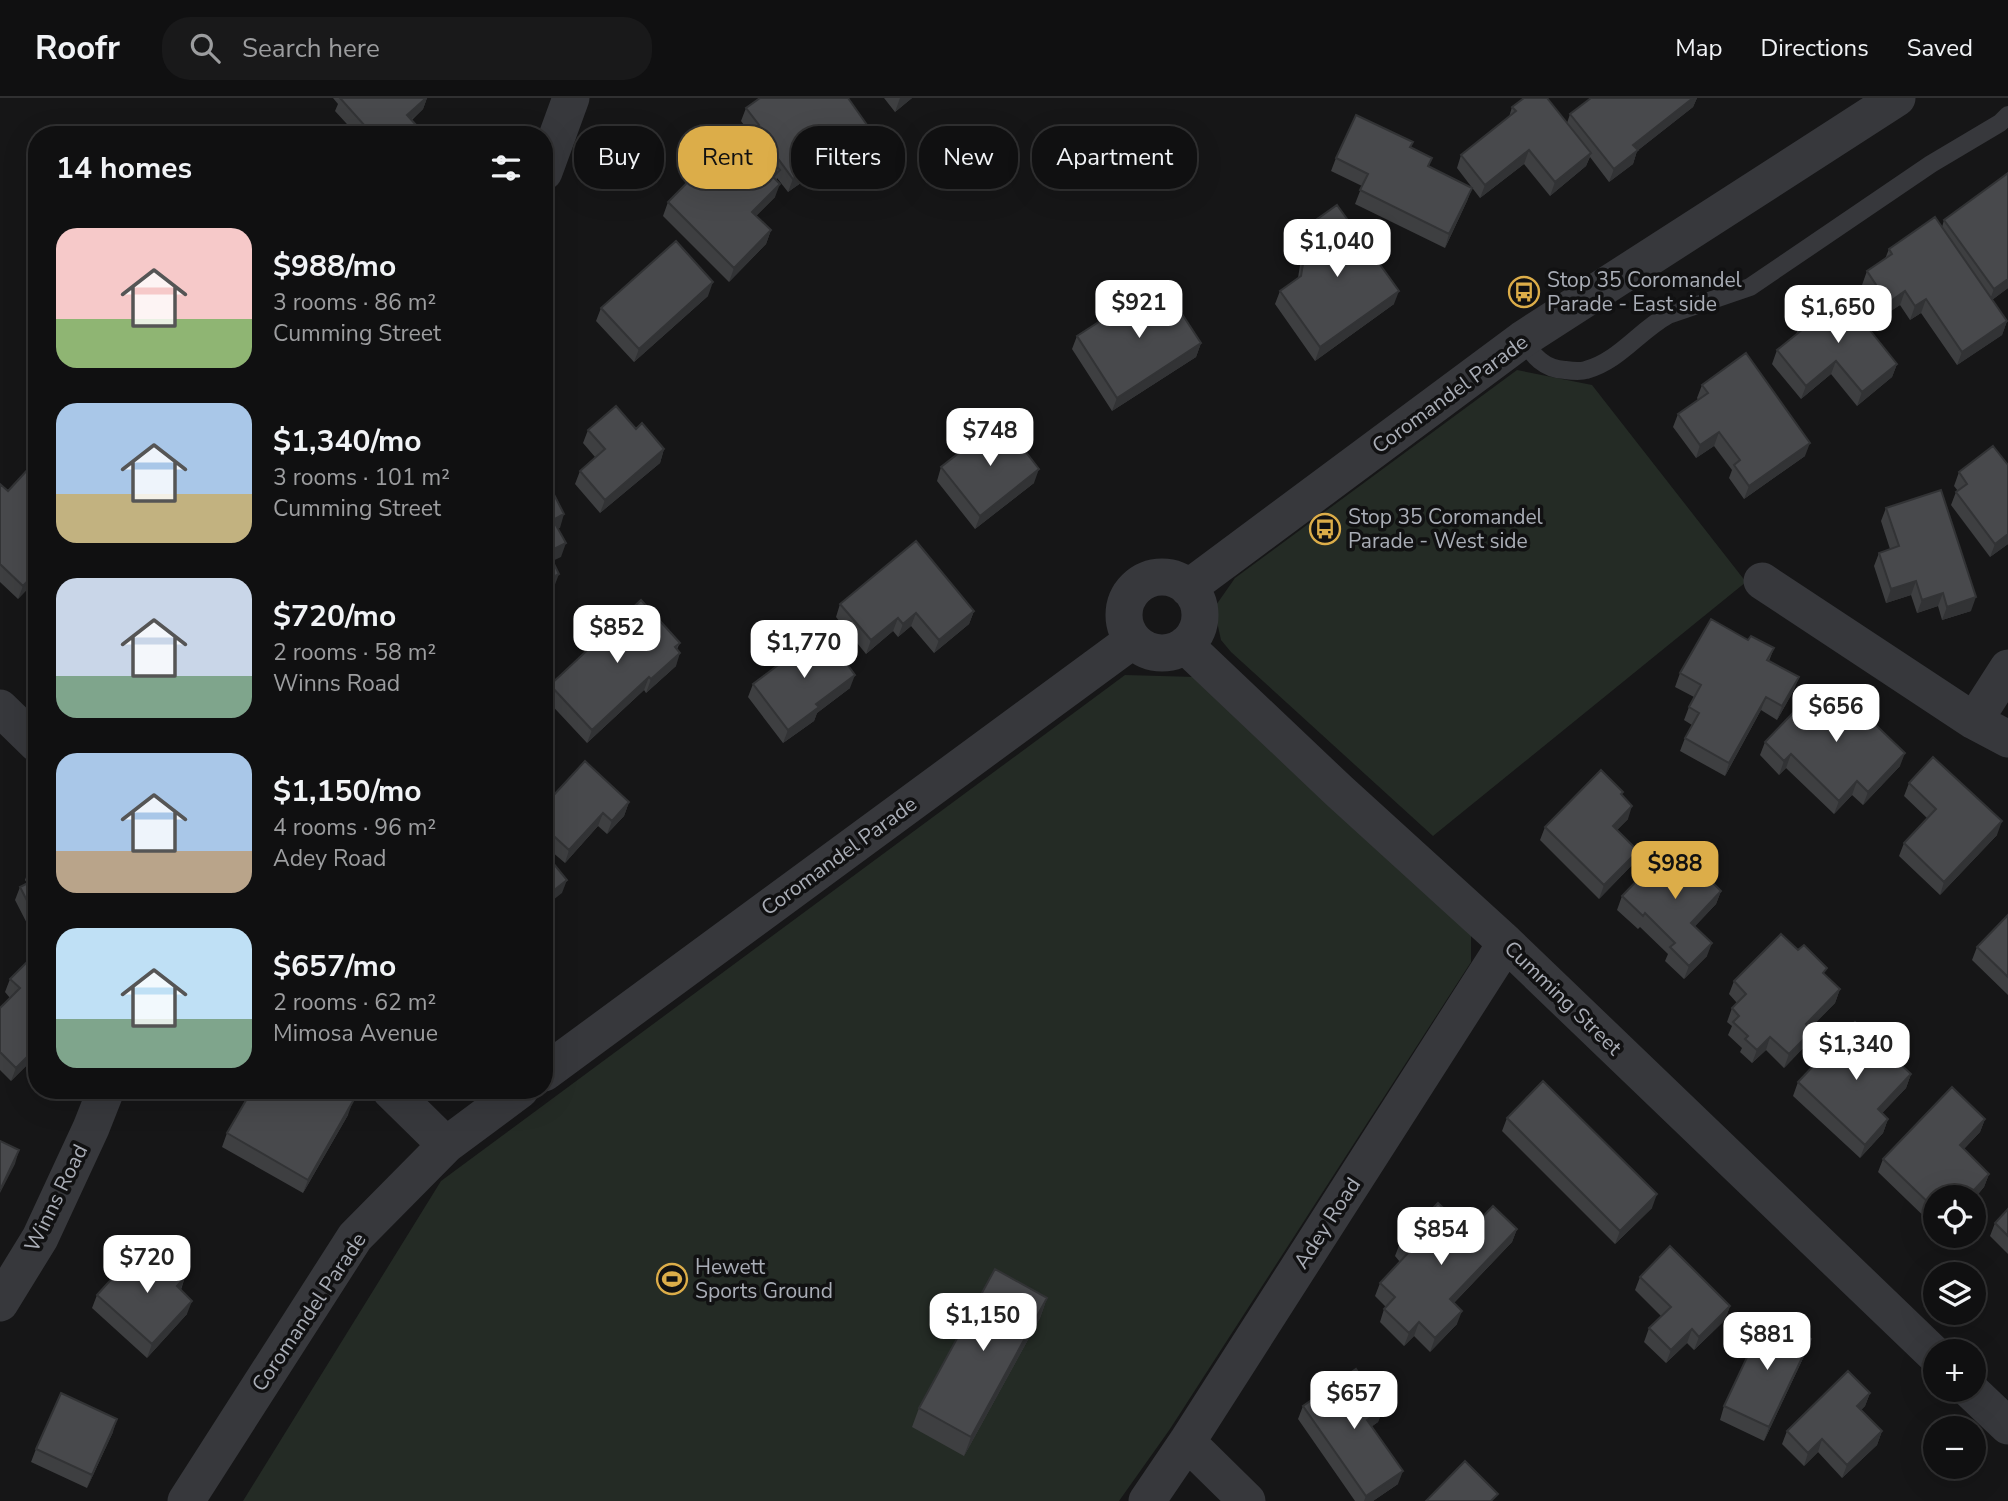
<!DOCTYPE html>
<html lang="en">
<head>
<meta charset="utf-8">
<style>
	:root { --surface:#101011; --page:#19191a; --text:#f1f3f6; --muted:#9c9d9f; --line:#303031; --accent:#dcad49 }
	body { margin:0; font-family:"Nunito Sans",sans-serif; background:var(--page); color:var(--text); height:100vh; display:flex; flex-direction:column; font-size:26px; white-space:nowrap }
	* { box-sizing:border-box; margin:0 }
	p { font-size:23px; color:var(--muted) }
	.icon { flex:none; width:38px; height:38px; fill:none; stroke:currentColor; stroke-width:2; stroke-linecap:round; stroke-linejoin:round }
	.map { position:relative; flex:1; overflow:hidden }
	.side { position:absolute; left:28px; top:28px; width:525px; height:973px; display:flex; flex-direction:column; background:var(--surface); border-radius:28px; box-shadow:0 7px 28px #0002,0 0 0 2px var(--line) }
	.side>* { flex:none }
	.banner { position:absolute; left:574px; top:28px; width:665px; height:63px; display:flex; gap:14px }
	.tools { position:absolute; left:1923px; top:1087px; display:grid; gap:14px }
	.tools a { display:grid; place-items:center; width:63px; height:63px; border-radius:50%; background:var(--surface); box-shadow:0 7px 28px #0002,0 0 0 2px var(--line); font-size:35px }
	.price { position:absolute; translate:-50% -60px; padding:0 16px; border-radius:14px; background:#fff; color:#222; font-size:23px; line-height:46px; filter:drop-shadow(0 2px 4px #0008) }
	.price::after { content:''; position:absolute; left:50%; top:42px; width:21px; height:16px; margin-left:-10px; background:inherit; clip-path:polygon(0 0,100% 0,50% 100%) }
	.price.selected { background:var(--accent); color:#111 }
	ul { padding:0; list-style:none }
	li { display:flex; align-items:center; gap:21px; height:175px; padding:0 28px }
	li span { display:grid; place-items:center; flex:none; width:196px; height:140px; border-radius:21px; color:#555 }
	li>.icon { margin-inline-start:auto }
	span .icon { width:84px; height:84px; fill:#fffc; stroke-width:1 }
	li b { font-size:30px }
	h2 { display:flex; justify-content:space-between; align-items:center; height:84px; padding:0 28px; font-size:30px }
	.chip { padding:0 24px; border-radius:28px; background:var(--surface); box-shadow:0 7px 28px #0002,0 0 0 2px var(--line); font-size:24px; line-height:63px }
	.chip.selected { background:var(--accent); color:#111 }
	header { display:flex; align-items:center; gap:42px; box-sizing:border-box; height:98px; padding:0 35px; background:var(--surface); border-bottom:2px solid var(--line) }
	header strong { font-size:33px }
	nav { display:flex; gap:38px; margin-inline-start:auto; font-size:24px }
	.search { width:490px; height:63px; background:var(--page); display:flex; align-items:center; gap:18px; box-sizing:border-box; padding:0 24px; border-radius:28px; color:var(--muted); font-size:26px }
	.map>svg:first-child { display:block }
	.green { fill:#242b25 }
	.lines { fill:none; stroke-linecap:round; stroke-linejoin:round }
	.service { stroke:#37383c; stroke-width:18 }
	.minor { stroke:#37383c; stroke-width:37 }
	.wall { fill:#3e3f41 }
	.shaded-wall { fill:#323335 }
	.building { fill:#48494c; stroke:#323335; stroke-width:2 }
	.labels { text-anchor:middle; dominant-baseline:central; stroke-width:7; stroke-linejoin:round; paint-order:stroke }
	.poi-label { font-size:21px; fill:#a9adb6; stroke:#111112; text-anchor:start }
	.street-label { font-size:21px; fill:#a9adb6; stroke:#111112 }
</style>
</head>
<body>
<header>
<strong>Roofr</strong>
<div class="search"><svg class="icon" aria-label="search" viewBox="0 0 24 24"><circle cx="10" cy="10" r="6"/><path d="M15 15l6 6"/></svg>Search here</div>
<nav><a>Map</a><a>Directions</a><a>Saved</a></nav>
</header>
<div class="map">
<svg width="2008" height="1403" viewBox="0 0 2008 1403">
	<rect width="100%" height="100%" fill="#161617"/>
	<path class="green" d="M1517,272L1592,287L1746,484L1433,738L1231,554L1221,542L1214,510L1235,480Z
		M1125,577L1196,579L1471,833V864L1170,1331L1119,1403H243L441,1083Z"/>
	<g class="lines">
		<path class="service" d="M1523,241C1533,258 1544,271 1565,272C1572,273 1580,274 1586,272C1619,263 1639,233 1668,217L1750,189L1931,66L2000,25L2008,17"/>
		<path class="minor" d="M544,74L571,0
			M1124 517a38 38 0 1 1 76 0a38 38 0 1 1-76 0Z
			M1762,483L1974,623L2008,641
			M1188,490L1523,241L1897,0
			M1185,547L1339,693L1506,845L1936,1258
			M0,610L37,646
			M1974,623L2008,570
			M544,975L1133,542
			M390,992L446,1047
			M0,1205L40,1140L91,1030L106,992
			M1970,1292L2008,1328
			M1187,1344L1247,1403
			M186,1403L355,1139L446,1047L520,992
			M1147,1403L1187,1344L1506,845"/>
	</g>
	<path class="wall" d="M333,0H427L423,11L412,22L417,28L414,37H357L335,13L338,6Z
		M884,0H912L895,14Z
		M1591,0H1697L1693,9L1637,53L1633,66L1609,84L1590,59L1586,68L1550,98L1524,66L1480,100L1457,70L1461,57L1509,19L1512,9L1567,25L1570,16Z
		M746,10L872,34L867,47L836,71L826,58L822,70L788,94L777,80L775,99L756,118L771,132L766,146L729,184L663,118L668,104L750,43L752,38L741,23Z
		M1413,44L1410,50L1432,60L1428,69L1472,90L1467,103L1445,150L1355,106L1362,88L1331,73L1336,60Z
		M2008,75V190L1992,202L2007,223L2002,237L1957,267L1921,215L1910,222L1900,207L1883,218L1862,187L1867,173L1885,161L1889,151L1942,129L1944,122Z
		M1306,129L1394,206L1315,263L1275,206L1280,193L1298,180L1300,167L1305,154L1308,151L1301,142Z
		M708,198L634,264L596,223L601,210Z
		M1864,225L1897,266L1892,279L1857,308L1831,276L1801,301L1772,266L1777,252L1796,237L1799,227Z
		M1077,238L1201,245L1196,259L1112,313L1072,251Z
		M1702,287L1805,358L1744,401L1729,380L1732,372L1714,348L1696,360L1673,329L1678,316L1698,302L1697,300Z
		M636,331L664,351L660,365L600,415L575,386L580,373L595,359L583,345L588,332Z
		M941,369L1034,385L975,431L937,383Z
		M1959,374L2008,446L1990,459L1951,407L1956,394L1958,393L1954,388Z
		M0,386L37,481L18,501L0,484Z
		M1886,410L1971,513L1942,522L1938,508L1917,515L1911,497L1886,505L1874,468L1879,455L1890,451L1881,423Z
		M840,506L974,513L969,526L934,555L911,528L898,539L893,533L866,556L836,519Z
		M680,545L677,551L676,568L646,595L644,592L587,645L545,600L550,587Z
		M1774,550L1769,563L1794,592L1777,622L1761,612L1725,678L1680,653L1685,640L1692,627L1684,622L1689,609L1694,599L1675,589L1680,575Z
		M753,586L850,590L817,615L814,623L783,645L748,599Z
		M1821,604L1900,668L1863,707L1852,697L1834,716L1786,670L1779,677L1760,657L1765,644Z
		M1909,685L1997,737L1940,797L1899,758L1904,745L1927,720L1904,698Z
		M544,691L552,699L629,704L624,718L607,736L598,728L565,765L544,747Z
		M1622,697L1628,721L1617,732L1638,753L1633,766L1599,801L1540,742L1545,729Z
		M37,765V845L15,802L20,789L27,785L25,782L30,768Z
		M1721,793L1716,806L1695,828L1707,858L1684,881L1665,863L1668,856L1640,829L1638,831L1617,812L1622,798Z
		M2008,817V897L1972,862L1977,849Z
		M37,854V957L11,983L0,972V910L10,900L5,894L10,881Z
		M1825,877L1840,891L1835,905L1810,930L1807,946L1784,970L1766,952L1752,965L1740,954L1742,950L1728,937L1732,928L1727,924L1732,910L1737,905L1729,896L1734,883Z
		M1911,976L1906,990L1882,1015L1888,1021L1883,1035L1860,1060L1793,998L1798,984Z
		M318,994L348,1017L303,1095L222,1049L227,1035Z
		M1507,1020L1652,1110L1615,1146L1502,1033Z
		M1985,1021L1980,1034L1964,1051L1989,1076L1984,1089L1975,1100L1986,1111L1981,1124L1974,1131V1099H1936V1130L1878,1074L1883,1061Z
		M2008,1111V1156L1990,1138L1995,1125Z
		M1517,1131L1512,1144L1454,1205L1457,1226L1430,1254L1414,1238L1404,1248L1380,1224L1384,1211L1386,1209L1375,1198L1380,1185L1400,1164L1395,1158L1400,1145L1468,1134Z
		M1944,1138H1968L1956,1150Z
		M145,1162L185,1179L181,1192L187,1216L147,1260L92,1210L97,1197Z
		M1640,1179L1730,1208L1725,1222L1694,1252L1687,1245L1666,1265L1644,1244L1649,1230L1661,1218L1635,1192Z
		M1047,1200L1040,1220L964,1358L912,1329L919,1310Z
		M1811,1241L1806,1254L1764,1343L1720,1322L1724,1308Z
		M1870,1295L1865,1308L1861,1312L1882,1333L1877,1347L1842,1380L1818,1354L1804,1368L1782,1346L1787,1333Z
		M1303,1308L1383,1311L1378,1324L1371,1329L1398,1386L1373,1403H1355L1298,1321Z
		M113,1334L87,1390L31,1364L36,1351Z"/>
	<path class="shaded-wall" d="M426,0H427L423,11L402,30L407,17Z
		M900,0H912L895,14Z
		M1693,0H1697L1693,9L1637,53L1633,66L1609,84L1614,71L1633,47Z
		M417,28L414,37H407Z
		M872,34L867,47L836,71L841,57Z
		M825,37L821,50L817,43Z
		M1529,52L1524,66L1480,100L1485,87Z
		M1591,55L1586,68L1550,98L1555,84Z
		M827,57L822,70L788,94L793,81Z
		M780,86L775,99L747,127L752,114Z
		M1472,90L1467,103L1445,150L1449,136Z
		M771,132L766,146L729,184L734,170Z
		M2008,181V190L1989,204L1994,191Z
		M713,184L708,198L634,264L639,251Z
		M1399,193L1394,206L1315,263L1320,249Z
		M1905,193L1900,207L1883,218L1888,205Z
		M1926,201L1921,215L1910,222L1915,208Z
		M2007,223L2002,237L1957,267L1962,254Z
		M1201,245L1196,259L1112,313L1117,300Z
		M1836,263L1831,276L1801,301L1806,288Z
		M1897,266L1892,279L1857,308L1862,294Z
		M1719,334L1714,348L1696,360L1700,347Z
		M1810,345L1805,358L1744,401L1749,388Z
		M664,351L660,365L600,415L605,402Z
		M1039,371L1034,385L975,431L980,418Z
		M564,416L560,430L549,435L553,422Z
		M2008,436V446L1990,459L1995,446Z
		M566,445L561,459L544,467L548,454Z
		M37,473V481L18,501L23,488Z
		M559,476L554,489L544,495V484Z
		M1916,483L1911,497L1886,505L1891,491Z
		M1943,495L1938,508L1917,515L1922,502Z
		M1976,499L1971,513L1942,522L1947,509Z
		M974,513L969,526L934,555L939,542Z
		M916,515L911,528L898,539L903,526Z
		M898,520L893,533L866,556L871,542Z
		M680,555L676,568L646,595L651,581Z
		M855,577L850,590L817,615L814,623L783,645L788,632L816,606Z
		M649,579L644,592L587,645L592,632Z
		M1799,579L1794,592L1777,622L1782,608Z
		M1766,599L1761,612L1725,678L1729,665Z
		M1905,655L1900,668L1863,707L1868,694Z
		M1791,656L1786,670L1779,677L1784,663Z
		M1857,683L1852,697L1834,716L1839,703Z
		M629,704L624,718L607,736L612,723Z
		M1632,708L1628,721L1608,741L1613,728Z
		M603,715L598,728L565,765L569,752Z
		M2002,723L1997,737L1940,797L1944,784Z
		M1638,753L1633,766L1599,801L1604,787Z
		M567,782L562,795L544,809V800Z
		M1721,793L1716,806L1686,838L1691,825Z
		M1712,845L1707,858L1684,881L1689,868Z
		M1840,891L1835,905L1801,940L1806,926Z
		M1812,933L1807,946L1784,970L1789,956Z
		M1770,939L1766,952L1752,965L1757,952Z
		M37,949V957L11,983L16,970Z
		M1911,976L1906,990L1873,1025L1878,1011Z
		M353,1003L348,1017L303,1095L308,1082Z
		M1888,1021L1883,1035L1860,1060L1865,1047Z
		M1985,1021L1980,1034L1955,1060L1960,1047Z
		M19,1052L15,1066L0,1095V1092Z
		M1989,1076L1984,1089L1974,1100L1970,1096Z
		M1657,1096L1652,1110L1615,1146L1620,1133Z
		M1986,1111L1981,1124L1974,1131V1123Z
		M1517,1131L1512,1144L1445,1214L1450,1201Z
		M1961,1138H1968L1956,1150Z
		M185,1179L180,1193L177,1188Z
		M1047,1200L1040,1220L964,1358L971,1339Z
		M192,1203L187,1216L147,1260L152,1246Z
		M1730,1208L1725,1222L1694,1252L1699,1239Z
		M1462,1213L1457,1226L1430,1254L1435,1240Z
		M1419,1224L1414,1238L1404,1248L1409,1235Z
		M1692,1231L1687,1245L1666,1265L1671,1252Z
		M1811,1241L1806,1254L1764,1343L1769,1329Z
		M1870,1295L1865,1308L1852,1321L1857,1308Z
		M1383,1311L1378,1324L1362,1335L1367,1322Z
		M117,1321L113,1334L87,1390L92,1377Z
		M1882,1333L1877,1347L1842,1380L1847,1367Z
		M1822,1341L1818,1354L1804,1368L1808,1355Z
		M1403,1373L1398,1386L1373,1403H1364L1366,1398Z"/>
	<path class="building" d="M340,0H426L407,17L417,28L407,37H373Z
		M760,0H848L872,34L841,57L825,37L817,43L827,57L793,81L755,29L759,27L746,10Z
		M1524,0H1547L1591,55L1555,84L1529,52L1485,87L1461,57L1516,13L1512,9Z
		M1591,0H1693L1633,47L1638,52L1614,71L1570,16Z
		M1356,17L1413,44L1410,49L1432,60L1428,68L1472,90L1449,136L1360,92L1368,76L1336,60Z
		M739,32L780,72L773,79L780,86L752,114L771,132L734,170L668,104Z
		M2008,75V181L1994,191L1944,122Z
		M1337,107L1399,193L1320,249L1280,193L1301,178L1305,154L1317,144L1306,129Z
		M1935,119L2007,223L1962,254L1926,201L1915,208L1905,193L1888,205L1867,173L1892,156L1889,151Z
		M676,143L713,184L639,251L601,210Z
		M1161,184L1201,245L1117,300L1077,238Z
		M1844,190L1866,217L1861,221L1897,266L1862,294L1836,263L1806,288L1777,252L1803,231L1799,227Z
		M1746,255L1810,345L1749,388L1734,367L1740,362L1719,334L1700,347L1678,316L1708,295L1702,287Z
		M616,308L636,331L642,325L664,351L605,402L580,373L605,351L588,332Z
		M1001,322L1039,371L980,418L941,369Z
		M1993,348L2008,367V436L1995,446L1956,394L1967,386L1959,374Z
		M31,368L37,373V473L23,488L0,466V386L8,393Z
		M546,381L564,416L553,422L566,445L548,454L559,476L544,484V382Z
		M1941,392L1976,499L1947,509L1943,495L1922,502L1916,483L1891,491L1879,455L1899,448L1886,410Z
		M916,443L974,513L939,542L916,515L903,526L898,520L871,542L840,506Z
		M641,502L680,545L675,549L680,555L651,581L649,579L592,632L550,587Z
		M1711,521L1748,542L1751,538L1774,550L1767,562L1799,579L1782,608L1766,599L1729,665L1685,640L1699,615L1689,609L1701,587L1680,575Z
		M823,533L855,577L816,606L819,609L788,632L753,586Z
		M1836,589L1905,655L1868,694L1857,683L1839,703L1791,656L1784,663L1765,644L1812,595L1821,604Z
		M1933,659L2002,723L1944,784L1904,745L1936,711L1909,685Z
		M585,663L629,704L612,723L603,715L569,752L544,729V691L552,699Z
		M1601,672L1623,694L1621,696L1632,708L1613,728L1638,753L1604,787L1545,729Z
		M1673,745L1721,793L1691,825L1712,845L1689,868L1670,849L1675,845L1645,815L1643,818L1622,798Z
		M544,754L567,782L544,800Z
		M37,765V822L20,789L36,781L30,768Z
		M2008,817V879L1977,849Z
		M1781,836L1798,852L1804,847L1827,870L1823,875L1840,891L1806,926L1812,933L1789,956L1770,939L1757,952L1745,941L1748,938L1733,924L1739,918L1732,910L1746,896L1734,883Z
		M37,854V949L16,970L0,954V910L20,890L10,881Z
		M1855,924L1911,976L1878,1011L1888,1021L1865,1047L1798,984Z
		M1543,983L1657,1096L1620,1133L1507,1020Z
		M1952,989L1985,1021L1960,1047L1989,1076L1970,1096L1974,1099H1936V1112L1883,1061Z
		M252,992H315L318,994L319,992H334L353,1003L308,1082L227,1035Z
		M0,1043L19,1052L1,1090H0Z
		M1974,1099L1986,1111L1974,1123Z
		M1438,1105L1468,1134L1493,1108L1517,1131L1450,1201L1462,1213L1435,1240L1419,1224L1409,1235L1384,1211L1395,1199L1380,1185L1409,1154L1400,1145Z
		M2008,1111V1138L1995,1125Z
		M1670,1148L1730,1208L1699,1239L1692,1231L1671,1252L1649,1230L1671,1209L1640,1179Z
		M154,1151L185,1179L177,1188L192,1203L152,1246L97,1197L136,1154L145,1162Z
		M995,1171L1047,1200L971,1339L919,1310Z
		M1766,1219L1811,1241L1769,1329L1724,1308Z
		M1356,1271L1383,1311L1367,1322L1403,1373L1366,1398L1303,1308Z
		M1848,1273L1870,1295L1857,1308L1882,1333L1847,1367L1822,1341L1808,1355L1787,1333Z
		M61,1295L117,1321L92,1377L36,1351Z
		M1465,1363L1498,1396L1491,1403H1426Z"/>
	<defs>
		<g id="bus-ring" transform="scale(1.575)"><circle r="9.5" fill="#111112" stroke="#dcad49" stroke-width="1.5"/><path d="M-5-6H5V4H4V6H2V4H-2V6H-4V4H-5ZM-3.5-4V0h7V-4ZM-3.5 1.2v1.5H-2V1.2ZM2 1.2v1.5H3.5V1.2Z" fill="#dcad49"/></g>
		<g id="stadium-ring" transform="scale(1.575)"><circle r="9.5" fill="#111112" stroke="#dcad49" stroke-width="1.5"/><path d="M0-5a6.5 5 0 1 0 0 10a6.5 5 0 1 0 0-10ZM-3.5-1.8h7v3.6h-7Z" fill="#dcad49"/></g>
	</defs>
	<g fill-rule="evenodd">
		<use href="#bus-ring" x="1524" y="194"/>
		<use href="#bus-ring" x="1325" y="431"/>
		<use href="#stadium-ring" x="672" y="1181"/>
	</g>
	<g class="labels">
		<g class="poi-label">
			<text x="1547" y="182">Stop 35 Coromandel<tspan x="1547" dy="24">Parade - East side</tspan></text>
			<text x="1348" y="419">Stop 35 Coromandel<tspan x="1348" dy="24">Parade - West side</tspan></text>
			<text x="695" y="1169">Hewett<tspan x="695" dy="24">Sports Ground</tspan></text>
		</g>
		<g class="street-label">
			<text transform="translate(1450 296) rotate(-36)">Coromandel Parade</text>
			<text transform="translate(839 758) rotate(-36)">Coromandel Parade</text>
			<text transform="translate(1563 900) rotate(44)">Cumming Street</text>
			<text transform="translate(56 1100) rotate(-64)">Winns Road</text>
			<text transform="translate(1327 1125) rotate(-57)">Adey Road</text>
			<text transform="translate(309 1214) rotate(-56)">Coromandel Parade</text>
		</g>
	</g>
</svg>
<div class="tools">
<a><svg class="icon" aria-label="locate" viewBox="0 0 24 24"><circle cx="12" cy="12" r="6"/><path d="M12 2v4M12 18v4M2 12h4M18 12h4"/></svg></a>
<a><svg class="icon" aria-label="layers" viewBox="0 0 24 24"><path d="M12 4l9 5-9 5-9-5zM3 14l9 5 9-5"/></svg></a>
<a>+</a>
<a>−</a>
</div>
<b class="price" style="left:1337px;top:181px">$1,040</b>
<b class="price" style="left:1139px;top:242px">$921</b>
<b class="price" style="left:1838px;top:247px">$1,650</b>
<b class="price" style="left:990px;top:370px">$748</b>
<b class="price" style="left:617px;top:567px">$852</b>
<b class="price" style="left:804px;top:582px">$1,770</b>
<b class="price" style="left:1836px;top:646px">$656</b>
<b class="price selected" style="left:1675px;top:803px">$988</b>
<b class="price" style="left:1856px;top:984px">$1,340</b>
<b class="price" style="left:1441px;top:1169px">$854</b>
<b class="price" style="left:147px;top:1197px">$720</b>
<b class="price" style="left:983px;top:1255px">$1,150</b>
<b class="price" style="left:1767px;top:1274px">$881</b>
<b class="price" style="left:1354px;top:1333px">$657</b>
<div class="banner">
<a class="chip">Buy</a>
<a class="chip selected">Rent</a>
<a class="chip">Filters</a>
<a class="chip">New</a>
<a class="chip">Apartment</a>
</div>
<section class="side">
<h2>14 homes<svg class="icon" aria-label="filters" viewBox="0 0 24 24"><path d="M4 7h16M4 17h16"/><circle cx="9" cy="7" r="2"/><circle cx="15" cy="17" r="2"/></svg></h2>
<ul>
<li><span style="background:linear-gradient(#f6c9c9 65%,#8fb573 0)"><svg class="icon" aria-label="home" viewBox="0 0 24 24"><path d="M3 11l9-7 9 7M6 9v11h12V9"/></svg></span><div><b>$988/mo</b><p>3 rooms · 86 m²</p><p>Cumming Street</p></div></li>
<li><span style="background:linear-gradient(#a9c7e8 65%,#c2b280 0)"><svg class="icon" aria-label="home" viewBox="0 0 24 24"><path d="M3 11l9-7 9 7M6 9v11h12V9"/></svg></span><div><b>$1,340/mo</b><p>3 rooms · 101 m²</p><p>Cumming Street</p></div></li>
<li><span style="background:linear-gradient(#c9d6e8 70%,#7fa58c 0)"><svg class="icon" aria-label="home" viewBox="0 0 24 24"><path d="M3 11l9-7 9 7M6 9v11h12V9"/></svg></span><div><b>$720/mo</b><p>2 rooms · 58 m²</p><p>Winns Road</p></div></li>
<li><span style="background:linear-gradient(#a9c7e8 70%,#b9a48a 0)"><svg class="icon" aria-label="home" viewBox="0 0 24 24"><path d="M3 11l9-7 9 7M6 9v11h12V9"/></svg></span><div><b>$1,150/mo</b><p>4 rooms · 96 m²</p><p>Adey Road</p></div></li>
<li><span style="background:linear-gradient(#bfe0f5 65%,#7fa58c 0)"><svg class="icon" aria-label="home" viewBox="0 0 24 24"><path d="M3 11l9-7 9 7M6 9v11h12V9"/></svg></span><div><b>$657/mo</b><p>2 rooms · 62 m²</p><p>Mimosa Avenue</p></div></li>
</ul>
</section>
</div>
</body>
</html>
